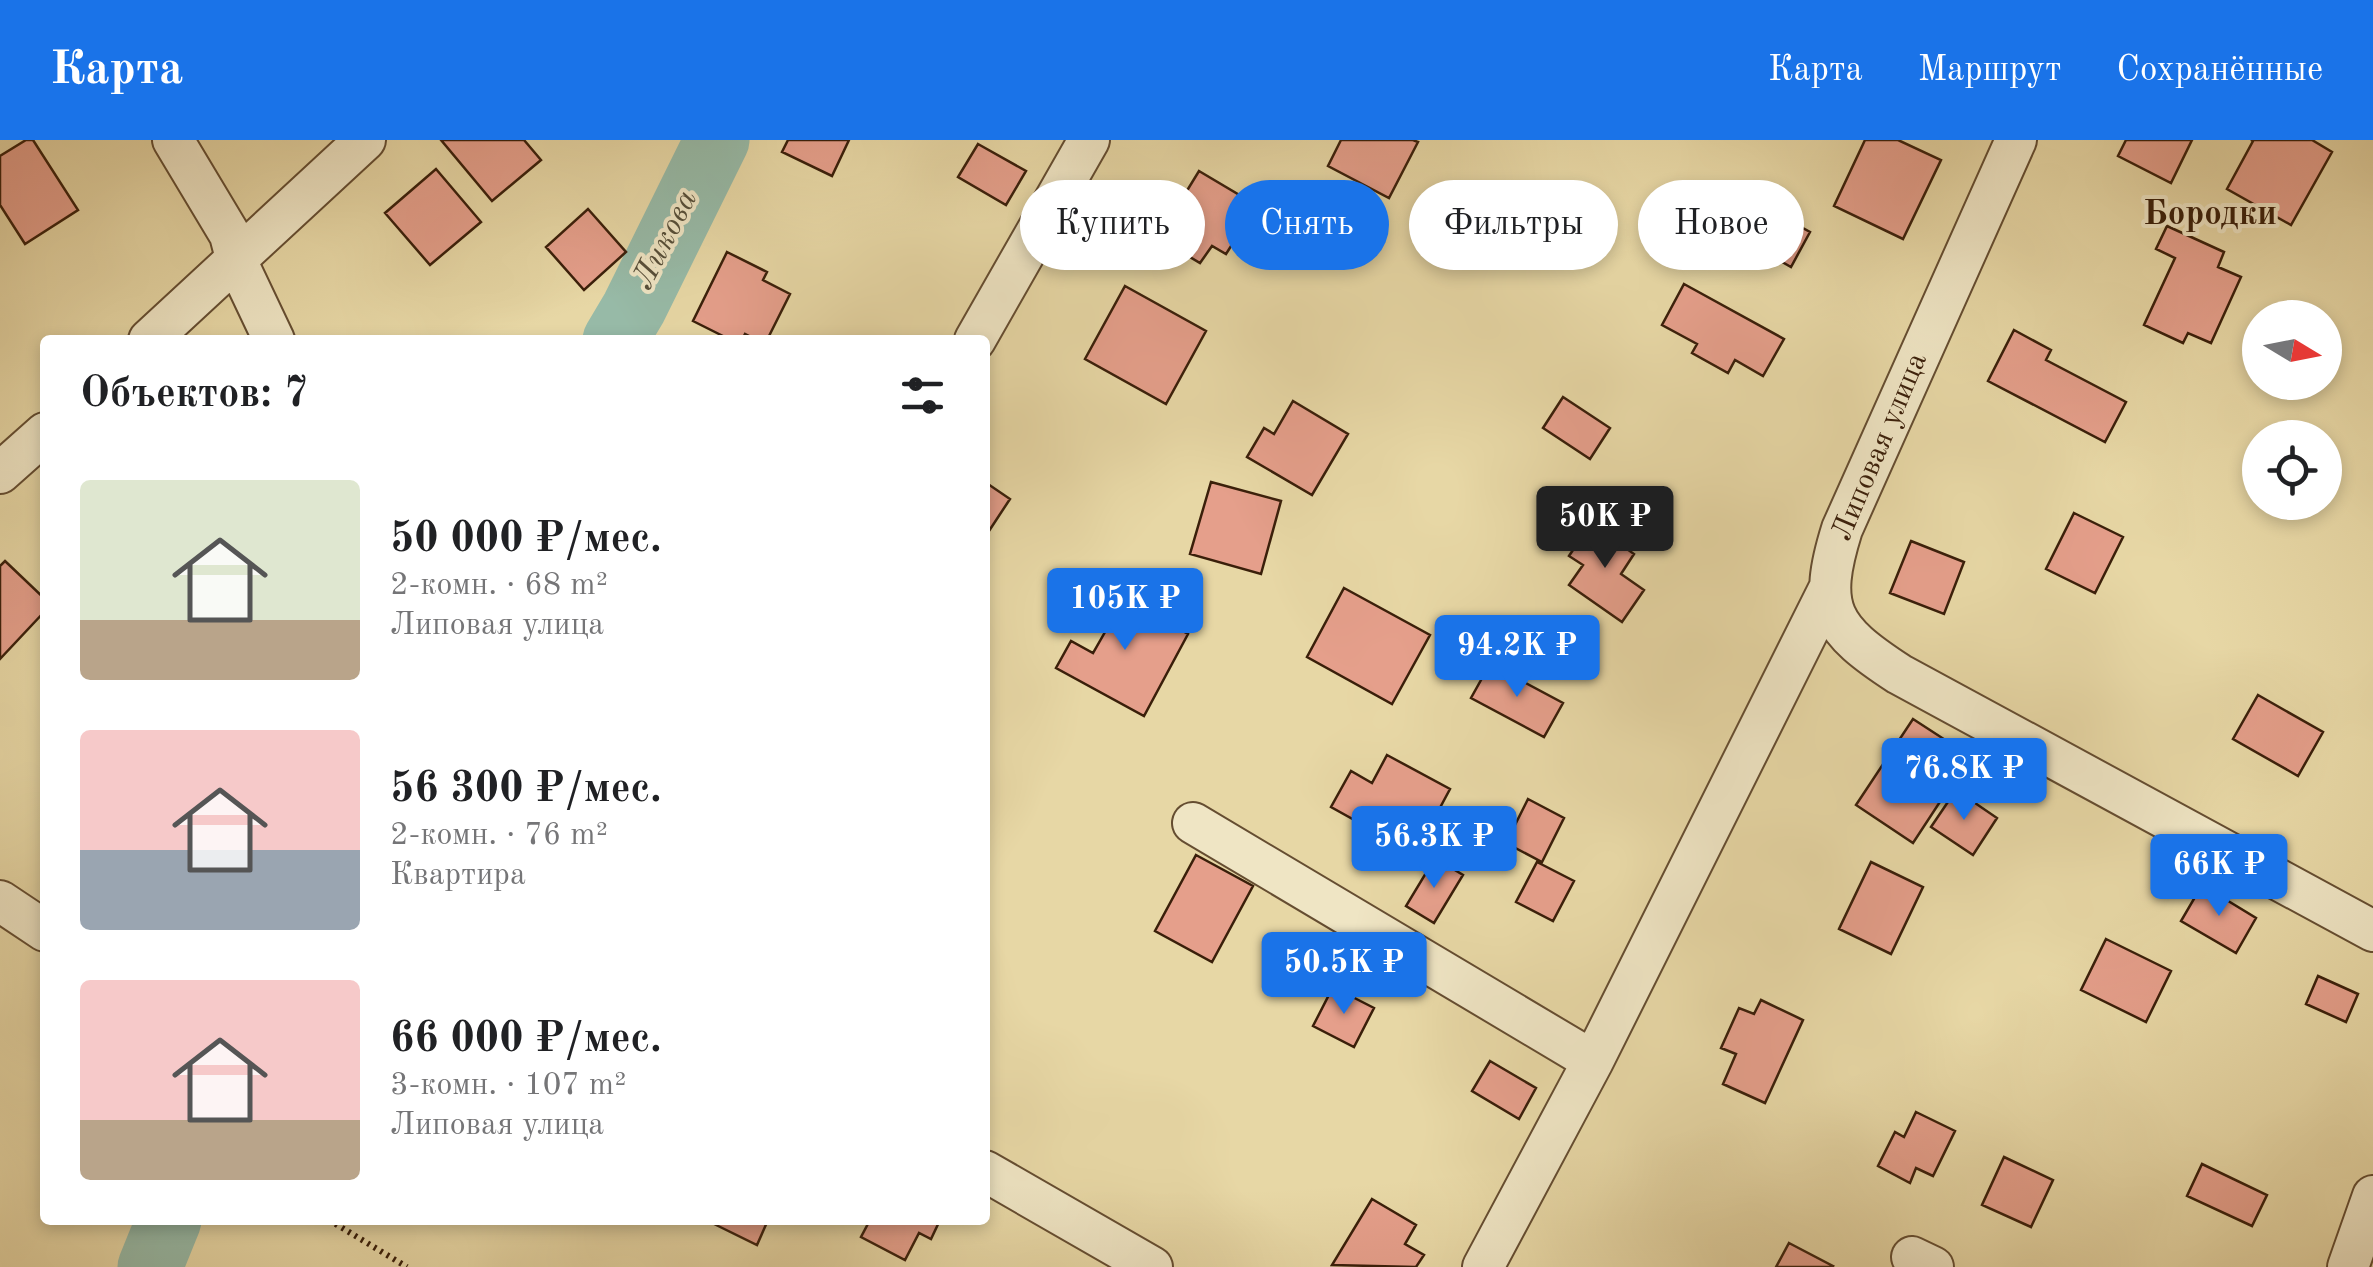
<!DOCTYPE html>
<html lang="ru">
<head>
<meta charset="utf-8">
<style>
	:root { --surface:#fff; --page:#f2f2f2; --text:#202124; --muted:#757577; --accent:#1a73e8 }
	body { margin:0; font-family:"Old Standard TT",serif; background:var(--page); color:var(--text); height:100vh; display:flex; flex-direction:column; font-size:38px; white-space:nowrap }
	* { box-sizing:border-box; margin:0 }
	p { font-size:32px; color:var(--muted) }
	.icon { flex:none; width:55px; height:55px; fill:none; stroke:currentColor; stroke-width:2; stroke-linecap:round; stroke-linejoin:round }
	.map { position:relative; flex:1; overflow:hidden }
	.side { position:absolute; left:40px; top:195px; width:950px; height:890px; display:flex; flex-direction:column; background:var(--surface); border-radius:10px; box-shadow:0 5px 15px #0003 }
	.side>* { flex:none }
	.guide { position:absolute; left:1020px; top:40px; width:950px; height:90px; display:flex; gap:20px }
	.needle { width:65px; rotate:100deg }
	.controls { position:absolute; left:2242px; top:160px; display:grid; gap:20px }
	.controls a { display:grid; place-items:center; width:100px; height:100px; border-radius:50%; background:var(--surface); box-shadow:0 5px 15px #0003; font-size:50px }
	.price { position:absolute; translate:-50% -85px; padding:0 22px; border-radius:10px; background:var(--accent); color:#fff; font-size:32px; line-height:65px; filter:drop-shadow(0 2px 5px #0008) }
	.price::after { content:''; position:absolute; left:50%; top:60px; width:30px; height:22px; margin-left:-15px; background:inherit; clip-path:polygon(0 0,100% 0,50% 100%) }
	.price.on { background:#222; color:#fff }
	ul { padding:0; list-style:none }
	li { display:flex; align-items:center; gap:30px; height:250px; padding:0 40px }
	li span { display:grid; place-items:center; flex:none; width:280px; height:200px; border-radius:10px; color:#555 }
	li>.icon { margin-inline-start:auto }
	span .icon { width:120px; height:120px; fill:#fffc; stroke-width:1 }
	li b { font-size:42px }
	h2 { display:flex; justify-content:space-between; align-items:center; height:120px; padding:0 40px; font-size:42px }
	.tag { padding:0 35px; border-radius:45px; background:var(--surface); box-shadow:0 5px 15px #0003; font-size:35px; line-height:90px }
	.tag.on { background:var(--accent); color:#fff }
	header { display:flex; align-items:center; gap:60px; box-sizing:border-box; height:140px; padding:0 50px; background:var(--accent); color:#fff }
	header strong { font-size:48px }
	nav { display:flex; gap:55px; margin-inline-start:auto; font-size:35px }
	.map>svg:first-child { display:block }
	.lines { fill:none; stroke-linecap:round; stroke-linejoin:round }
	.river { stroke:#97baa7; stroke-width:65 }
	.building { fill:#e59f8b; stroke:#3a1f0a; stroke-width:2.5 }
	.minor-casing { stroke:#654d31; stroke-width:44 }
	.path { stroke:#3a1f0a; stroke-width:6; stroke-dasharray:2.5 5; stroke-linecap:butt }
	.minor { stroke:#efe5c4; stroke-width:40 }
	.labels { text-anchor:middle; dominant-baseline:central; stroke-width:8; stroke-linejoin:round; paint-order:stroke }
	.street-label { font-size:30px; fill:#3a1f0a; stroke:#efe5c4 }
	.water-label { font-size:32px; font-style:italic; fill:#564e39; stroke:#efe5c4 }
	.quarter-label { font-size:35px; font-weight:bold; fill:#3a1f0a; stroke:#efe5c4 }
</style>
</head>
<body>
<header>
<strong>Карта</strong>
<nav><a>Карта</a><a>Маршрут</a><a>Сохранённые</a></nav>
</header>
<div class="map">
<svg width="2373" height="1127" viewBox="0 0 2373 1127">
	<rect width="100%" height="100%" fill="#e7d7a5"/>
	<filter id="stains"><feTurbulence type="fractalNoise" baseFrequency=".002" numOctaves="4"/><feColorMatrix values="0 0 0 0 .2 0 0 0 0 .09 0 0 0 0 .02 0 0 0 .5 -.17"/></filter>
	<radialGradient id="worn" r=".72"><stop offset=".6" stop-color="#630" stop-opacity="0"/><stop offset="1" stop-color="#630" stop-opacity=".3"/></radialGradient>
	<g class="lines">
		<path class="river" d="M615,200L634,168L717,0
			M150,1127L169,1080"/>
	</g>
	<path class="building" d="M26,0H33L78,70L25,104L0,65V16Z
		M441,0H524L541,20L492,61Z
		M788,0H849L832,36L782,12Z
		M1341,0H1413L1418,2L1389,58L1328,26Z
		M1865,0H1898L1941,20L1903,99L1834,66Z
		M2126,0H2192L2171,43L2118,16Z
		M2251,0H2312L2332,12L2291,85L2227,49L2253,1Z
		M978,4L1026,31L1006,65L958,37Z
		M436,29L481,82L430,125L385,73Z
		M1199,31L1241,56L1232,72L1247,81L1226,114L1212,106L1200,123L1158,98Z
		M1730,48L1810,92L1791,127L1761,110L1754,121L1705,94Z
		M588,69L626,112L584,150L546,107Z
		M2167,86L2224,112L2218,127L2241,137L2211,203L2188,193L2183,203L2144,185L2175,118L2156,109Z
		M727,112L767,132L763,140L790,154L767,200H757L745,194L742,200H731L693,181Z
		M1684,144L1784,199L1763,236L1735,220L1728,233L1692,213L1697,204L1662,185Z
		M1125,146L1206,191L1166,264L1085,219Z
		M2014,190L2051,210L2046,220L2126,262L2105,302L1988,241Z
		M1563,257L1610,288L1590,319L1543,288Z
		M1293,261L1348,294L1312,355L1247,317L1264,288L1274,294Z
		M985,342L1010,359L985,397Z
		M1211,342L1281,361L1261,434L1190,414Z
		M2074,373L2123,397L2095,453L2046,429Z
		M1595,377L1614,391L1610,397L1634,414L1621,434L1644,450L1622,482L1569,445L1583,425L1569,416Z
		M1911,401L1964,422L1944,474L1890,453Z
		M5,421L45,459V471L0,519V426Z
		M1101,446L1188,494L1144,576L1056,528L1071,501L1093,513L1109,485L1086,472Z
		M1344,448L1430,495L1392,564L1307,517Z
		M1490,524L1563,563L1544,597L1471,558Z
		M2258,555L2323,592L2298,636L2233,599Z
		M1913,579L1970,616L1913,703L1856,665Z
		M1387,615L1450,649L1420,705L1371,679L1367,687L1331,667L1351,631L1372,643Z
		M1956,650L1997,678L1973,715L1931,687Z
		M1528,659L1564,678L1542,722L1506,703Z
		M1196,715L1253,746L1212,822L1155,791Z
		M1435,718L1463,735L1434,783L1406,766Z
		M1537,722L1574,741L1553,781L1516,762Z
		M1871,722L1923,747L1891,814L1839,789Z
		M2202,745L2256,778L2236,813L2181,781Z
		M2106,799L2171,831L2146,882L2081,850Z
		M2318,836L2358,854L2346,882L2306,864Z
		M1333,847L1374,868L1354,907L1313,886Z
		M1761,860L1803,880L1765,963L1723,944L1736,914L1721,908L1739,868L1754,874Z
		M1490,921L1536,948L1519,979L1472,951Z
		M1916,972L1955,991L1933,1036L1916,1028L1910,1043L1878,1026L1895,992L1904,997Z
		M2004,1017L2053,1040L2031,1087L1982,1065Z
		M2202,1024L2267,1055L2252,1086L2187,1056Z
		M1372,1059L1416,1085L1405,1104L1424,1115L1416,1127L1332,1125Z
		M706,1080H768L757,1105Z
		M870,1080H940L931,1099L919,1093L905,1120L861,1097Z
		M1789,1103L1833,1126L1832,1127H1776Z"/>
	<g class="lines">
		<g class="minor-casing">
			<path id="minor" d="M173,0L230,95L237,122L274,200
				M2016,0L1842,389C1817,469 1830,489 1899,534L2373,791
				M149,200L365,0
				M975,200L1089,0
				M0,333L45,293
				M1193,683L1593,921
				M0,761L45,791
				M985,1031L1152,1127
				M1912,1117L1933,1127
				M1483,1127L1593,921L1828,451
				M2348,1127L2373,1056"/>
		</g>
		<path class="path" d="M329,1080L407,1127"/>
		<use href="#minor" class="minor"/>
	</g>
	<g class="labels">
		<g class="street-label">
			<text transform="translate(1880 307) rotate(-67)">Липовая улица</text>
		</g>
		<g class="water-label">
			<text transform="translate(666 100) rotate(-63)">Ликова</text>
		</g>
		<g class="quarter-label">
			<text x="2210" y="74">Бородки</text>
		</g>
	</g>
	<rect width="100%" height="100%" filter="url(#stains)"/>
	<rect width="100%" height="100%" fill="url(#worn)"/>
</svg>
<div class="controls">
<a><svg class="needle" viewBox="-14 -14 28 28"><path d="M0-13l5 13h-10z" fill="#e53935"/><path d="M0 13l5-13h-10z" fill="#757577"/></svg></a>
<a><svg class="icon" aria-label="locate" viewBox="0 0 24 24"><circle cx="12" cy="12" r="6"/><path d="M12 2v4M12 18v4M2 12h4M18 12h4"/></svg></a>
</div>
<b class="price on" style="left:1605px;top:431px">50K ₽</b>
<b class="price" style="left:1125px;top:513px">105K ₽</b>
<b class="price" style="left:1517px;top:560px">94.2K ₽</b>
<b class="price" style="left:1964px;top:683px">76.8K ₽</b>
<b class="price" style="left:1434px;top:751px">56.3K ₽</b>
<b class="price" style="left:2219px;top:779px">66K ₽</b>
<b class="price" style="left:1344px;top:877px">50.5K ₽</b>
<div class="guide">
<a class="tag">Купить</a>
<a class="tag on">Снять</a>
<a class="tag">Фильтры</a>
<a class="tag">Новое</a>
</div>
<section class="side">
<h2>Объектов: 7<svg class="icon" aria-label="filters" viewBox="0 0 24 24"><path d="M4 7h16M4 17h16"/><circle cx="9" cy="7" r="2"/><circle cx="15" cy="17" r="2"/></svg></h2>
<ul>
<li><span style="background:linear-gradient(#dfe7d0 70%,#b9a48a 0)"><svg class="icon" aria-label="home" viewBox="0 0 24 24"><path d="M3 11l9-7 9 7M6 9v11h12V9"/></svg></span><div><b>50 000 ₽/мес.</b><p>2-комн. · 68 m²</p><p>Липовая улица</p></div></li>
<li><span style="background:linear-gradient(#f6c9c9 60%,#9aa5b1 0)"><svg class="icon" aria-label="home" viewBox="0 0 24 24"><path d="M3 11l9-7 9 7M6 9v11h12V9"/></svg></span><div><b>56 300 ₽/мес.</b><p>2-комн. · 76 m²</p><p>Квартира</p></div></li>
<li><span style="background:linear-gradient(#f6c9c9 70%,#b9a48a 0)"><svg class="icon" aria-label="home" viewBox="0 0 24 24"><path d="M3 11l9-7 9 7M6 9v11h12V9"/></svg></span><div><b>66 000 ₽/мес.</b><p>3-комн. · 107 m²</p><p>Липовая улица</p></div></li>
</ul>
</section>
</div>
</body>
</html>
